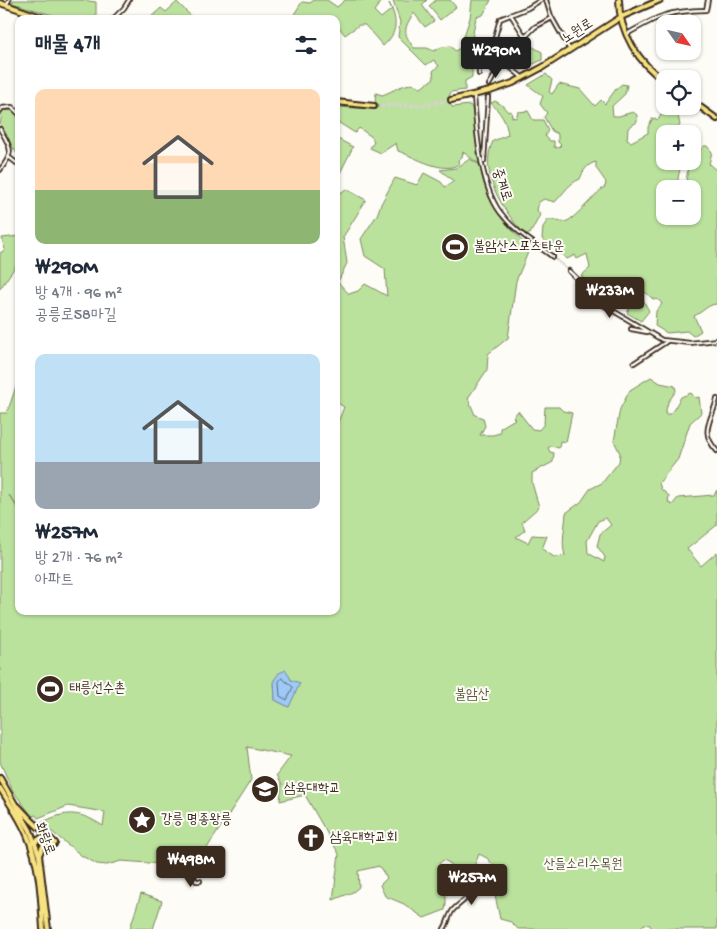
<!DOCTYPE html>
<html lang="ko">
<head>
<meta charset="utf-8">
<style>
	:root { --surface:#fff; --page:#f2f2f3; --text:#1f2937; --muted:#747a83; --accent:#3b2a1e }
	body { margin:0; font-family:"Gochi Hand","Poor Story",sans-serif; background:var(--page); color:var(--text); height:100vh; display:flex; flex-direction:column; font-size:19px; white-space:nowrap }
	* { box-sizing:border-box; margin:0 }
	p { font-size:16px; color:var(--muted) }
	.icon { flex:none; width:28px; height:28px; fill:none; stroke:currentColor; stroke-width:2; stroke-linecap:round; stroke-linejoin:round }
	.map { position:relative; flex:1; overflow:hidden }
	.side { position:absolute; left:15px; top:15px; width:325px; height:600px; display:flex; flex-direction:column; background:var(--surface); border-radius:10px; box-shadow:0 1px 4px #0004 }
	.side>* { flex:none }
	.needle { width:32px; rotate:124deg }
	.controls { position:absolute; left:656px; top:15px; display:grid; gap:10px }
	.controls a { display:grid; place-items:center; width:45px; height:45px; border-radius:10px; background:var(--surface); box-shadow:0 1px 4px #0004; font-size:25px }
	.price { position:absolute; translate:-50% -42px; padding:0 11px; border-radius:5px; background:var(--accent); color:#fff; font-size:16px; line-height:32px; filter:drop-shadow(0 1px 2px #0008) }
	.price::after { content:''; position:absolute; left:50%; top:30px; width:15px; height:11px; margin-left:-8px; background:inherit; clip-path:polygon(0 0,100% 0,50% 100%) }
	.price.current { background:#222; color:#fff }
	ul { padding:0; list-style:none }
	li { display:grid; align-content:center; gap:10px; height:265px; padding:0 20px }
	li span { display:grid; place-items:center; height:155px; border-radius:10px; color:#555 }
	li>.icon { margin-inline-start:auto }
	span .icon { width:90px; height:90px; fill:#fffc; stroke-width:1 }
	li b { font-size:21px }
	h2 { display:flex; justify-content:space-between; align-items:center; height:60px; padding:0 20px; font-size:21px }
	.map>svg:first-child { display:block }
	.green { fill:#bbe29d; stroke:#7b865e; fill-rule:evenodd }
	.water { fill:#9dcaf7; stroke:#768aa0 }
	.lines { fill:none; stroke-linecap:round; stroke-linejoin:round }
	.shore { stroke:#626a75; stroke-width:1 }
	.minor-tunnel { stroke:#d6d2cc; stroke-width:2.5; stroke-dasharray:2.5 1; stroke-linecap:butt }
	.major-tunnel { stroke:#d6d2cc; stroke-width:4; stroke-dasharray:4 2; stroke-linecap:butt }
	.minor-casing { stroke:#3b2a1e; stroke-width:6 }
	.major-casing { stroke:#3b2a1e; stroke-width:8 }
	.minor { stroke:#fdfcf7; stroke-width:2.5 }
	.major { stroke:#f6e281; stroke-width:4 }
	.labels { text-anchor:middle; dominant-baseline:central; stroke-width:4; stroke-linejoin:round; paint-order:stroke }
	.street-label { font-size:14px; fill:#3b2a1e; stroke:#fdfcf7 }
	.poi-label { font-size:14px; fill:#3b2a1e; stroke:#fdfcf7; text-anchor:start }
	.park-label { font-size:14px; fill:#5b583e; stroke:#fdfcf7 }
</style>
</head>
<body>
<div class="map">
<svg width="717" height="929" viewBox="0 0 717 929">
	<rect width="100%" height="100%" fill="#fdfcf7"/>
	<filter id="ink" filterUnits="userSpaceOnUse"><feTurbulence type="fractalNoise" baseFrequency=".02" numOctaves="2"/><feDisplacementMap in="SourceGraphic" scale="10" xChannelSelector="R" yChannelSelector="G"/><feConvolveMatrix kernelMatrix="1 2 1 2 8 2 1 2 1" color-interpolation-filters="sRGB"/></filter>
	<g filter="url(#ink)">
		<path class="green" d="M13,0H81L96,2V19H66L12,3Z
			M314,0H327L337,7L345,0H380V3L374,11L381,18L392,9L389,3C398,20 398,33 383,46L365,25H359L345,35L338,26L336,27V19H291L302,2L310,3Z
			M393,0H427L422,5L434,21L425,27L414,13C403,29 403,33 414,48H427L434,51L442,47L451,46L455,51L460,48L470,18L472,0H491L483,15L476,17L471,45L480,50L484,55L472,69V77L465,81V90L451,92L448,99L452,107L470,105L472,108L479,164L463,152L462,157L458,160L459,164C443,175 415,157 398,151L396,143L381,153L370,148L374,142L372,137L359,128L355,133L336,121V107L377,109L379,106L375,101L376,93L382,95C395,91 409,78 421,88L434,78L433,71L439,66L434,60L426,65L398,37L400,22Z
			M436,0H450L456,7L440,20L429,6Z
			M177,2L191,16L190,19H149L161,8L166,12Z
			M526,39L528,48L530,49L533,47L542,52V60L521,70L510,62L509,58Z
			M546,74L552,80L549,92L552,94L559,84L580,89L595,106L601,100L605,104L616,89L622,84L627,85L625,94L612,106L613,116H619L633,112L637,115V122L628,128L627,140L631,142L648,133V127L653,118L658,120L664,110L665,97V106H676L680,125L673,134H665V161H671L680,169L678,178V189H665V216H692V189H685L689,161H692L693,157L704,146H707L712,152L709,164L717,171V304C708,304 703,312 694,316L701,331L693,336L687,331L667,333L655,326L656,311L662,304L659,300L653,299L645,292L641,296L649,311L641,321L627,313L630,307L620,293L625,288L623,283H612L598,289L581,276L590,268L587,254L577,259L575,255L567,259L542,239L543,227L548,220C554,219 559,222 564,222C574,221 595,193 605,187L606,182L596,168V162C587,164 583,171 580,179C568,184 564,193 555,202L544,199L539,202L537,210L540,215L530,234L523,233C503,209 478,174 493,141L508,135C507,122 500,112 491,103L495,101L502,105L508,112L511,111L512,117L516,118L518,112L528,111L533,120H543L548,130L545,136L550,141H554V147L558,148L561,145L558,142V134L552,131L544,117L547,113L540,104L543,96L528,85Z
			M2,110L15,111L19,118V157L0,127Z
			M336,138L353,147L339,175L336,174Z
			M470,159L480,165C485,194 491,206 511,229C517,236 524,242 529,250L516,281L508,338L488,354L487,370L468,398L475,415L483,418L485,426L480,435H493L500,433V428L515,419L513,417L518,411L532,429L539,430L544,424L545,407H559L563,411L572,413L566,442L560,441L559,448L551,446L548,448L550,452L554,453L553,462L532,473V483L539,507L522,522L525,530L516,537L528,543L532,535L547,536L542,549L554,557L565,556C561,541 565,529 566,513L581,502L590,489L602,483L619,462L620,453L614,441L620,409L630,390L651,377L660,383L675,386L676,391L668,402L665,414H671L681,397L691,393L695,398L699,397L701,413L690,423L678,459L659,483L661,489L669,496L668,502L672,505L678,498L714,495L717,490V525L687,549L701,566L717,552V929H652L650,925L644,924L639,929H518L511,922L500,919L495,895L494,866L487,858L479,854L474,867L455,873L450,863L443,860L439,864C441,881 449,895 445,910L424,918L404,904L385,896L380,885L387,878L379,866L358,871L359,887L353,892L333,900L339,854L305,795L280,801L282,784L277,775L291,756L247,747L251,780L198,862L176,865L121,861L107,865L97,864L82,856L41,823C66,810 80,811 103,826L105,812L68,806L38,818L36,815L32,816L13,791L0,762V413H7L19,378V509L9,495L19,510V611H336V427L344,407L336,402V196L346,189L366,200L343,237L347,263L338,282L349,294L358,291L365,284L387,296L385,269L365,256L361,239L377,215L381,204L395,178L417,185L424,173L441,182L445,187L454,181L440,170L456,168ZM606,518L611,525L600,534L597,546L605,557L604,562L588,553L587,541L598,521ZM286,671L291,680L289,707L275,700L274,680Z
			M19,236V261L0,289V253L5,250L2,238Z
			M141,894L162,901L153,929L130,928Z"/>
		<path class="water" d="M286,670L291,680L300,683L289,707L275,700L274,680L279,673Z"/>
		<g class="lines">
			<path class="shore" d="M282,678L293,687L287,700L280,696L279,682Z"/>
			<path class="minor-tunnel" d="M553,257L569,271"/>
			<path class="major-tunnel" d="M374,106L425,105L451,100"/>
			<g class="minor-casing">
				<path id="minor" d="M546,0L551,16L570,50
					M6,5L9,0
					M511,15L525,37
					M113,19L124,8L129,0
					M627,34C660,15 668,11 706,10L708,0
					M492,48L505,57
					M505,57L535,27L552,18
					M484,59L495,73
					M505,63L523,78
					M479,74V64L492,48L500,19L528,8L541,0
					M489,85L497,71L505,63V57
					M474,95C476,128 480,185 500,212C514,231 534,243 553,257
					M0,111L2,108L12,107L19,114
					M0,129C11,148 15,152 0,170
					M10,158L19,165
					M484,161L488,97
					M569,271L605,306L662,340L690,343L717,340
					M631,329L647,332
					M634,363L666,342
					M717,399C711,423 699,431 717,451
					M194,877L196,881H200
					M444,929C448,923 449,915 453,910C459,903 467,901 469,891L463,879L474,869"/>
			</g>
			<g class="major-casing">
				<path id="major" d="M619,0C619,32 639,64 665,81
					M0,3L47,19
					M451,100L490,91L513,83L543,67L621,17L660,0
					M692,101L717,119
					M336,102L374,106
					M0,778L30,830L39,855L48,929
					M0,788C9,803 20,818 27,835C40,865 41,897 43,929
					M18,806L31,820L55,843
					M34,843L41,838L49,839
					M39,855L44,844L48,843L54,844"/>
			</g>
			<use href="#minor" class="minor"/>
			<use href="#major" class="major"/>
		</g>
	</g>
	<defs>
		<g id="stadium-disc" transform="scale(1.4375)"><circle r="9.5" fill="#3b2a1e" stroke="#fdfcf7"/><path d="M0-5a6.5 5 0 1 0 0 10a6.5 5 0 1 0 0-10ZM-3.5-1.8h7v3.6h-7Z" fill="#fff"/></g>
		<g id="university-disc" transform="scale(1.4375)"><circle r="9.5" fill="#3b2a1e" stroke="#fdfcf7"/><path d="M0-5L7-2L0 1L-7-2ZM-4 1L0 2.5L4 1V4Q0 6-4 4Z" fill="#fff"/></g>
		<g id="sight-disc" transform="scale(1.4375)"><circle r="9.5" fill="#3b2a1e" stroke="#fdfcf7"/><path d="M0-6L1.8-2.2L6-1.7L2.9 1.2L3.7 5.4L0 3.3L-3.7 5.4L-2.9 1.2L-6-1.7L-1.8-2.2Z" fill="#fff"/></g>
		<g id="church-disc" transform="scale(1.4375)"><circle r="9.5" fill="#3b2a1e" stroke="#fdfcf7"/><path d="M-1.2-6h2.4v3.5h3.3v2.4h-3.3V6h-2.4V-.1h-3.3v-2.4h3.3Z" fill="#fff"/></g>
	</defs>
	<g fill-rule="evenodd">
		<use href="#stadium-disc" x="455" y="247"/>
		<use href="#stadium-disc" x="50" y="689"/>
		<use href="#university-disc" x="265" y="789"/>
		<use href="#sight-disc" x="142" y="820"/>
		<use href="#church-disc" x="311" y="838"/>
	</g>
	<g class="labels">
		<g class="street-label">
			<text transform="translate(578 32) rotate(-33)">노원로</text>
			<text transform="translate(501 185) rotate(71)">중계로</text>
			<text transform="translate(44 839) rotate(70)">화랑로</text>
		</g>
		<g class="poi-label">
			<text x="474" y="247">불암산스포츠타운</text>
			<text x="69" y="689">태릉선수촌</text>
			<text x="284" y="789">삼육대학교</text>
			<text x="161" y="820">강릉 명종왕릉</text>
			<text x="330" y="838">삼육대학교회</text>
		</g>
		<g class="park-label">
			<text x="472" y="695">불암산</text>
			<text x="583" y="865">산들소리수목원</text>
		</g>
	</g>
</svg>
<div class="controls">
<a><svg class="needle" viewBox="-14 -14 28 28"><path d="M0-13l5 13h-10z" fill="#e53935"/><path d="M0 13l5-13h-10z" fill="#747a83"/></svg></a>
<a><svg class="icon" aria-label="locate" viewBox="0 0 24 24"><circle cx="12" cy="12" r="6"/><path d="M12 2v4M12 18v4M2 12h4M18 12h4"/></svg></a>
<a>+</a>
<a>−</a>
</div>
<b class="price current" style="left:496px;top:79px">₩290M</b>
<b class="price" style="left:610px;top:319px">₩233M</b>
<b class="price" style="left:191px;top:888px">₩498M</b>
<b class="price" style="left:472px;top:906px">₩257M</b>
<section class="side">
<h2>매물 4개<svg class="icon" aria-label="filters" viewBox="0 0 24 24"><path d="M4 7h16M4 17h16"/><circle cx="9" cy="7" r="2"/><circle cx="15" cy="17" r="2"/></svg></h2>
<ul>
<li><span style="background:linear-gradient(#ffd9b3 65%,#8fb573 0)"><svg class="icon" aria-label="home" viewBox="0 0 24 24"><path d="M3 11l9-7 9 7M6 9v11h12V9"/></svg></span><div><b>₩290M</b><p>방 4개 · 96 m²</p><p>공릉로58마길</p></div></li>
<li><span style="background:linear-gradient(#bfe0f5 70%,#9aa5b1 0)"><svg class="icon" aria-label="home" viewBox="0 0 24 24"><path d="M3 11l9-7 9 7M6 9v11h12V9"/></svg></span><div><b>₩257M</b><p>방 2개 · 76 m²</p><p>아파트</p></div></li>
</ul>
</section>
</div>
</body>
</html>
